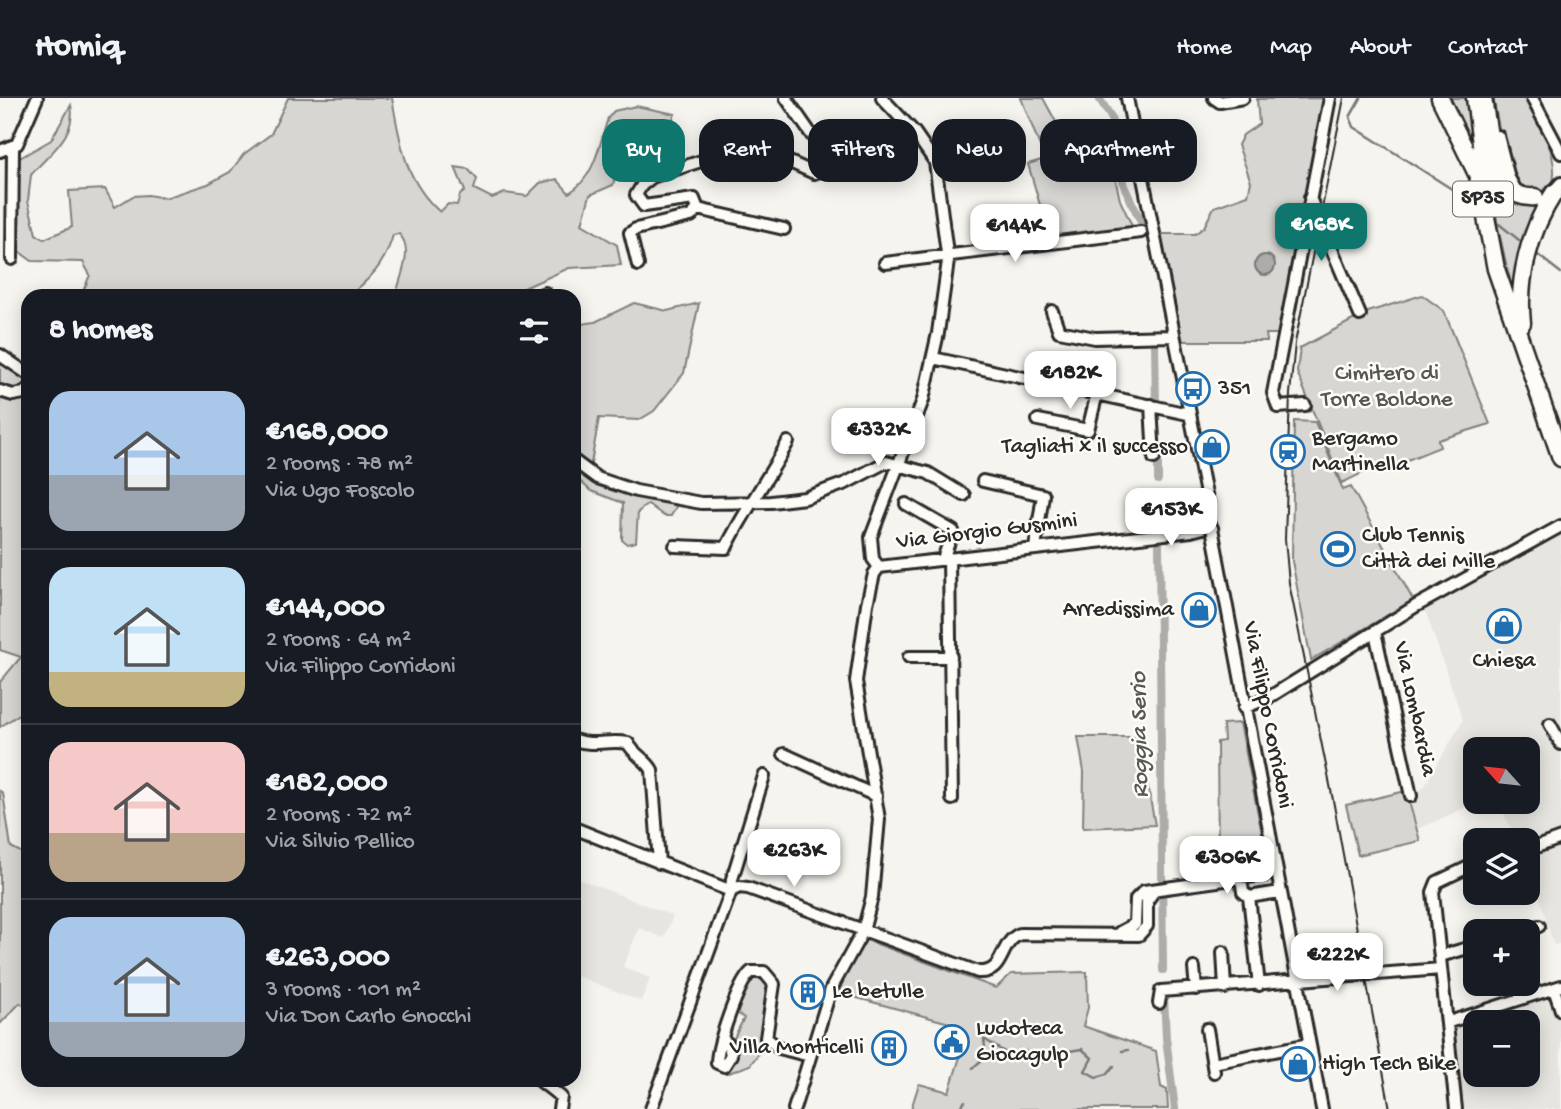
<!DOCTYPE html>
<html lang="en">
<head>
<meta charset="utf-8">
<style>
	:root { --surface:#171b24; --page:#242831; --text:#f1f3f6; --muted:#9ea1a6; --line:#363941; --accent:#0f766e }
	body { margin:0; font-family:"Gochi Hand",sans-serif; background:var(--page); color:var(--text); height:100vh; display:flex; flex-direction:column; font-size:26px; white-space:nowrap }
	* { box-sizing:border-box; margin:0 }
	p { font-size:23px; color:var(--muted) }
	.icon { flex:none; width:38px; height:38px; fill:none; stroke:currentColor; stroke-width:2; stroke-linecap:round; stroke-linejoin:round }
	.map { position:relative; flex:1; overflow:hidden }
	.details { position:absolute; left:21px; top:191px; width:560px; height:798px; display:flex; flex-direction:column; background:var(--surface); border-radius:21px; box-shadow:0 4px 18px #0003 }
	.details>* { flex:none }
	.banner { position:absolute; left:602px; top:21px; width:665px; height:63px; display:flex; gap:14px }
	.needle { width:46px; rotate:297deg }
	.fabs { position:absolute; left:1463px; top:639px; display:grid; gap:14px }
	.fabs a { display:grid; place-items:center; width:77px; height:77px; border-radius:14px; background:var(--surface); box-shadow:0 4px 18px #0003; font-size:35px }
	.price { position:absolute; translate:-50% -60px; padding:0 16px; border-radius:14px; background:#fff; color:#222; font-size:23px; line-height:46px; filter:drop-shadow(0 2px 4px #0008) }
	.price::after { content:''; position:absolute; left:50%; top:42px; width:21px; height:16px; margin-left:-10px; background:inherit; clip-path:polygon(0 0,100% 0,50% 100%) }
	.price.on { background:var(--accent); color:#fff }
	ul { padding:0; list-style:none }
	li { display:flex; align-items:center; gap:21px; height:175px; padding:0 28px }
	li+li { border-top:2px solid var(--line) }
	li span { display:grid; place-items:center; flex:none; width:196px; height:140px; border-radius:21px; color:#555 }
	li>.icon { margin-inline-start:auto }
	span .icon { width:84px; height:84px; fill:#fffc; stroke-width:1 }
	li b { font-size:30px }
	h2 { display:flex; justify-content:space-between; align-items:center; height:84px; padding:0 28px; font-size:30px }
	.chip { padding:0 24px; border-radius:21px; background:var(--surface); box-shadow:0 4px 18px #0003; font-size:24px; line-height:63px }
	.chip.on { background:var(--accent); color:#fff }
	header { display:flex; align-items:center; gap:42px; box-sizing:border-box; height:98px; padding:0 35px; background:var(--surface); border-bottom:2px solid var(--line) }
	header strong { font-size:33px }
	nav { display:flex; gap:38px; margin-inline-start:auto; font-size:24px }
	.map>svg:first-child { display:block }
	.built { fill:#e6e5e0; fill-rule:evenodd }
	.green { fill:#d7d6d2; stroke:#81807e; stroke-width:2 }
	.water { fill:#adaca9; stroke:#797877; stroke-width:2 }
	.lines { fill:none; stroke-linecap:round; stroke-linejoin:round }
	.stream { stroke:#797877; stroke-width:2.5 }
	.canal { stroke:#adaca9; stroke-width:8 }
	.minor-casing { stroke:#2b2b2b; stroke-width:16 }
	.highway-casing { stroke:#2b2b2b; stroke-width:21 }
	.minor { stroke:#fdfcf7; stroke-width:10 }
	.highway { stroke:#fdfcf7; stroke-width:16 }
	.tram { stroke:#2b2b2b; stroke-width:2 }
	.labels { text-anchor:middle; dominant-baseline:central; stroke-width:5; stroke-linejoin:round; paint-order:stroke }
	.shield { fill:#fdfcf7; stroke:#6a6a68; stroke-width:2 }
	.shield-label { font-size:21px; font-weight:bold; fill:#2b2b2b }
	.park-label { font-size:23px; fill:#565655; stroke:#fdfcf7 }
	.poi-label { font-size:23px; fill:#2b2b2b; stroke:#fdfcf7; text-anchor:start }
	.street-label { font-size:23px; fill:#2b2b2b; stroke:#fdfcf7 }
	.water-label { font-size:24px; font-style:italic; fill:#585857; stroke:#fdfcf7 }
</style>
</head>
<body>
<header>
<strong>Homiq</strong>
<nav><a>Home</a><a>Map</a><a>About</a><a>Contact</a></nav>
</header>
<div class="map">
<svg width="1561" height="1011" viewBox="0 0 1561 1011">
	<rect width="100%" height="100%" fill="#f5f4ef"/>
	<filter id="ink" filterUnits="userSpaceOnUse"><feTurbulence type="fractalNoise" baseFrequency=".0143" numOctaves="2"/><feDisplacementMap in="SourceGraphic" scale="14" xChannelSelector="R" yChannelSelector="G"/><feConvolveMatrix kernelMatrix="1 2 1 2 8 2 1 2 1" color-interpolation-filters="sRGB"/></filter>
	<g filter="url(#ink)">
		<path class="built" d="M1555,436H1561V845L1554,847L1528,762V742H1517L1498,704H1528V651H1475L1477,704L1434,724L1417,731L1409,704L1424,689L1463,622L1423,506L1433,508Z
			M574,779L673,818L664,840L639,830L623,869L650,880L641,903L574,877Z
			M1561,891V1011H1461L1456,925ZM1475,924H1528V976H1475Z"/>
		<path class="green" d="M288,0H392C400,45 405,83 440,114L448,106L457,107L460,97L465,93L455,69L468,71L477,81L474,91L492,100L505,95L527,98L540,85L557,81L569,95C595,79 599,48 608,20L614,13L636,8L675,16L666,35L629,25L613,87L590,97L582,126L617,147L621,167L569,170L506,198H396C399,180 415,151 399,136L393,137C386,162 375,176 356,192L355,198H81L90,177L83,164L32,163L9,146L18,61L51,42L71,7C77,38 48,56 31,77L28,103L36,136L44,141L72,129L69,93L105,91L115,109L133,98L148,97L165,100L208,86L230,74L244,56L271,36Z
			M1021,0H1043L1074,57L1083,58L1108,48L1120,102L1133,130L1050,141L1028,66L1045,61Z
			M1326,0L1280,236H1266L1267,243H1181L1161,136H1195L1204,129L1214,109L1248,97L1251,84L1238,47L1243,37L1259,26L1257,1Z
			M1443,0H1470L1479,67Z
			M1493,0H1527C1539,21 1561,64 1552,87C1542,96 1533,95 1521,92L1507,68Z
			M1491,78L1544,105L1516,208L1498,130Z
			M1422,197L1444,213L1490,326L1438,342L1440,349L1390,369L1387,363L1342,385L1297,274L1300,250L1368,214Z
			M634,205L667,213L699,205L684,275L654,313L639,322L599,320L590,371L605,387L678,405L671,418H664L648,406L638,414L636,444L627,446L622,442L623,405L591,393L574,378V227L595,224Z
			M0,263L28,266V653L22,644L27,611L0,629V584L21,559L0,552Z
			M1294,323L1315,324L1343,392L1351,389L1413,502L1311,562L1292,463Z
			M1240,625L1262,736L1261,758L1218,759L1217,644L1224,643L1223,626Z
			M1078,639H1145V673L1155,727L1083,730L1084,674Z
			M0,693L3,695L11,749L28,758V785L22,783L28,804V910L20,905L0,926Z
			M1406,693L1420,743L1358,757L1346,707Z
			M866,842L996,890L1011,876L1087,874L1088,910L1083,928L1156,953L1161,989L1167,992L1168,1011H911L919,986L949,994L960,959L945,954L953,926L839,895L845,876Z
			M759,877L770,888L761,938L765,947L750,967L729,975L727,972L736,950L734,940L744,920L737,915L750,879Z"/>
		<path class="water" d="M1255 167a10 10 0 1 1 20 0a10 10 0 1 1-20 0Z"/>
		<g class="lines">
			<path class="stream" d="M1361,0L1350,19L1354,29L1477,107
				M1499,126L1524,146
				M1534,154L1561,175
				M1122,953L1128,952
				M973,970L986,958L984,941L1009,957L1025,953L1042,964L1059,959L1063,954L1082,951L1092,960L1085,973L1096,979L1107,976L1114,968
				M960,1011L965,1003"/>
			<path class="canal" d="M1099,0L1111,19L1124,88L1142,126
				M1155,243L1156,314
				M1158,355V382
				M1159,444L1163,872
				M1164,898L1166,940L1175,1011"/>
			<g class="minor-casing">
				<path id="minor" d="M1127,0L1208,406L1207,423L1212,430L1322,1011
					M1214,0L1220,4L1243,0
					M1486,0L1496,63
					M1532,0L1561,55
					M1498,38L1509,80L1514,89
					M0,53L17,46L37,0
					M1549,98L1561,85
					M1310,100L1360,217
					M698,111L784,131
					M12,161L13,49
					M885,165L1141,134
					M638,167L630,135L636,131L691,118L698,111L694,101L644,108L636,97L642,87L652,79L741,50L772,56L814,75L827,70V59L786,0
					M537,198L545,195
					M1052,213L1059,233L1095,240L1173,238
					M0,257L28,276
					M933,260L1188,316
					M0,293L13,297L24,295L28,291
					M1151,307L1154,360
					M1305,307L1278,309L1273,295L1330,0
					M1038,322L1088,332L1097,295
					M574,363L597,380L636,393L701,405L771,404L805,400L846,385L886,364L928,375L964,397
					M983,383L1043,397L1035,450
					M906,406L953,433L943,461
					M1184,432L1204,399
					M675,448L726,450C744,413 768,381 788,344
					M949,460L952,701
					M879,469L873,461L871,439L923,302L938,235L948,163L935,64L915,35L882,0
					M879,469L1191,433L1202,430L1207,423
					M1375,534L1411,698
					M909,559H951
					M1244,610L1268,600L1416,508L1561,428
					M1550,626L1561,646
					M574,642C595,649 608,641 628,645C634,657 646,661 652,672L659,765
					M784,656L876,698
					M574,730L731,793
					M1528,752L1561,740
					M1241,780L1243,794L1249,799L1280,794
					M731,793L739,789L748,790L978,874C1006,876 998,845 1020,836L1139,837L1147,828V803L1154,793
					M1249,799L1259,887
					M1523,833L1539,828
					M1120,834L1135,826L1136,801L1144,793L1276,775
					M1223,854L1225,890
					M1440,858L1475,848
					M1194,870L1196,891
					M1554,891L1561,912
					M1159,905L1161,893L1441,871
					M1449,924L1561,888
					M1207,931L1214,974
					M723,941L729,947L731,957L724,968L717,965C717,948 738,885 751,874H764L774,886L766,940L779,950L810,958
					M1213,965L1309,946
					M539,982L561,999L559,1011
					M651,1011L731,793L732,781L764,678
					M794,1011L831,891L863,833L872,799L879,721L856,583L867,506L874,476L879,469
					M1456,1011L1433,794L1437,784L1475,766"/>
			</g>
			<g class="highway-casing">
				<path id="highway" d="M1440,0L1478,78L1496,171L1561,360
					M1475,0L1486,84
					M1490,58C1494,80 1512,101 1535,99
					M1522,225C1517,181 1530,132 1554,95"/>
			</g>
			<use href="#minor" class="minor"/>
			<use href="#highway" class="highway"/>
			<path class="tram" d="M1344,0L1295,245L1290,296L1285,441L1289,485L1333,702L1390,1011"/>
		</g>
	</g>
	<defs>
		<g id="bus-ring" transform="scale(1.75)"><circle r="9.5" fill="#fdfcf7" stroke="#1f6fb2" stroke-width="1.5"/><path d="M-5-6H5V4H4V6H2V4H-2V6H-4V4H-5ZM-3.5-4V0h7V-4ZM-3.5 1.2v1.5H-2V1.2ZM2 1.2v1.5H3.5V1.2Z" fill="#1f6fb2"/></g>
		<g id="shop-ring" transform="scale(1.75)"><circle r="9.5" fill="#fdfcf7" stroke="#1f6fb2" stroke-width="1.5"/><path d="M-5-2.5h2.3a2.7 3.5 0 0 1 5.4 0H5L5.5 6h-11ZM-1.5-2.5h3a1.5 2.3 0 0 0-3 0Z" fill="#1f6fb2"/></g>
		<g id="station-ring" transform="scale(1.75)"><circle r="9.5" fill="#fdfcf7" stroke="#1f6fb2" stroke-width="1.5"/><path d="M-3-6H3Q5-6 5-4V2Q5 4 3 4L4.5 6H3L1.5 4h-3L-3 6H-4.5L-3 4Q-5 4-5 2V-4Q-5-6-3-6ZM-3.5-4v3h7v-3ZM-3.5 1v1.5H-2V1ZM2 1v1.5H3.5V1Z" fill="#1f6fb2"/></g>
		<g id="stadium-ring" transform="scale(1.75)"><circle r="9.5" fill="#fdfcf7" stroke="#1f6fb2" stroke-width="1.5"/><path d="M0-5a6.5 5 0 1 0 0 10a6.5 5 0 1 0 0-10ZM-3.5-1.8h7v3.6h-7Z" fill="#1f6fb2"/></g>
		<g id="building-ring" transform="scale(1.75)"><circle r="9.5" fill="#fdfcf7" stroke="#1f6fb2" stroke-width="1.5"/><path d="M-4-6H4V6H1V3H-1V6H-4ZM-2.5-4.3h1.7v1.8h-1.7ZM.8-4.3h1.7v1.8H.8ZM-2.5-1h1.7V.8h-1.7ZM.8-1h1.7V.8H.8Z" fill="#1f6fb2"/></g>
		<g id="civic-ring" transform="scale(1.75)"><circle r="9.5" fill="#fdfcf7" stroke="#1f6fb2" stroke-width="1.5"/><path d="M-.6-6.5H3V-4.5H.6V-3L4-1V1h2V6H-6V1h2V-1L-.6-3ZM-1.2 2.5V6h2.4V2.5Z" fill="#1f6fb2"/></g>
	</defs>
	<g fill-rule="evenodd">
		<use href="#bus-ring" x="1193" y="291"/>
		<use href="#shop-ring" x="1212" y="349"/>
		<use href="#station-ring" x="1288" y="354"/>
		<use href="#stadium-ring" x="1338" y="451"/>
		<use href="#shop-ring" x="1199" y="512"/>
		<use href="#shop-ring" x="1504" y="528"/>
		<use href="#building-ring" x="808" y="894"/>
		<use href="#civic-ring" x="952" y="944"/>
		<use href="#building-ring" x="889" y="950"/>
		<use href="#shop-ring" x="1298" y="966"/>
	</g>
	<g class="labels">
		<rect class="shield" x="1453" y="83.5" width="60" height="35" rx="5"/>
		<g class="shield-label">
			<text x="1483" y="101">SP35</text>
		</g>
		<g class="park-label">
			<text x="1387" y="276">Cimitero di<tspan x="1387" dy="26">Torre Boldone</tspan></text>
		</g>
		<g class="poi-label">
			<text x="1218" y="291">351</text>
			<text x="1312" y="341">Bergamo<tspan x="1312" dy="26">Martinella</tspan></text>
			<text x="1188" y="349" text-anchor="end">Tagliati x il successo</text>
			<text x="1362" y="438">Club Tennis<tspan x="1362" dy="26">Città dei Mille</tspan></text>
			<text x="1174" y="512" text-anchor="end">Arredissima</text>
			<text x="1504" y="563" text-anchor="middle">Chiesa</text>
			<text x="832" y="894">Le betulle</text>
			<text x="976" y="931">Ludoteca<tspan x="976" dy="26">Giocagulp</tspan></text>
			<text x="864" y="950" text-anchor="end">Villa Monticelli</text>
			<text x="1322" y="966">High Tech Bike</text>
		</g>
		<g class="street-label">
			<text transform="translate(987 434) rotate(-7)">Via Giorgio Gusmini</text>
			<text transform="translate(1414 611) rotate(78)">Via Lombardia</text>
			<text transform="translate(1267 617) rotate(79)">Via Filippo Corridoni</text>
		</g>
		<g class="water-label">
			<text transform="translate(1141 637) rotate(-91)">Roggia Serio</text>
		</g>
	</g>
</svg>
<div class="fabs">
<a><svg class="needle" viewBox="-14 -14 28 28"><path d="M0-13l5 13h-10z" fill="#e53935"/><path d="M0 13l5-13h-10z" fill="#9ea1a6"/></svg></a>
<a><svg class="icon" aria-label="layers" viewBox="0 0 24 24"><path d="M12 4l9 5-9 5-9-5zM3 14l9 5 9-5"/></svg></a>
<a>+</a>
<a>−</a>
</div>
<b class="price on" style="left:1321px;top:165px">€168K</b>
<b class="price" style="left:1015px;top:166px">€144K</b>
<b class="price" style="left:1070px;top:313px">€182K</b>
<b class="price" style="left:878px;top:370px">€332K</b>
<b class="price" style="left:1171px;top:450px">€153K</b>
<b class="price" style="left:794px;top:791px">€263K</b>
<b class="price" style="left:1227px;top:798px">€306K</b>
<b class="price" style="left:1337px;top:895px">€222K</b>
<div class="banner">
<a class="chip on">Buy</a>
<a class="chip">Rent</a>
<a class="chip">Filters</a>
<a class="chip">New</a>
<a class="chip">Apartment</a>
</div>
<section class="details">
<h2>8 homes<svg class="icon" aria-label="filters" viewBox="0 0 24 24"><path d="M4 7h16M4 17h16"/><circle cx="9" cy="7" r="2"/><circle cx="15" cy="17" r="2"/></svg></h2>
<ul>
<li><span style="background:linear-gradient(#a9c7e8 60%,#9aa5b1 0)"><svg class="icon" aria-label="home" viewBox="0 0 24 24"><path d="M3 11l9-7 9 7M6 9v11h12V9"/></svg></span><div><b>€168,000</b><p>2 rooms · 78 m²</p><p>Via Ugo Foscolo</p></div></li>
<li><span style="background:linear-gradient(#bfe0f5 75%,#c2b280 0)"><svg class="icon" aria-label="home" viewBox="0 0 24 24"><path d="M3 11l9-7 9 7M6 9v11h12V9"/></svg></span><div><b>€144,000</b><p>2 rooms · 64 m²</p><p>Via Filippo Corridoni</p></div></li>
<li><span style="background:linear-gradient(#f6c9c9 65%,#b9a48a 0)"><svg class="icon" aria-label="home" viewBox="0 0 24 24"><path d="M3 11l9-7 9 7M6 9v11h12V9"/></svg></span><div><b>€182,000</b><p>2 rooms · 72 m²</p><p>Via Silvio Pellico</p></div></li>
<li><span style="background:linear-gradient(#a9c7e8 75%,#9aa5b1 0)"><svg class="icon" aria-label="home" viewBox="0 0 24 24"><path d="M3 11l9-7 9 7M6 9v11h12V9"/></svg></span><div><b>€263,000</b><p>3 rooms · 101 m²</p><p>Via Don Carlo Gnocchi</p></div></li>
</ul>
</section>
</div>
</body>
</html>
